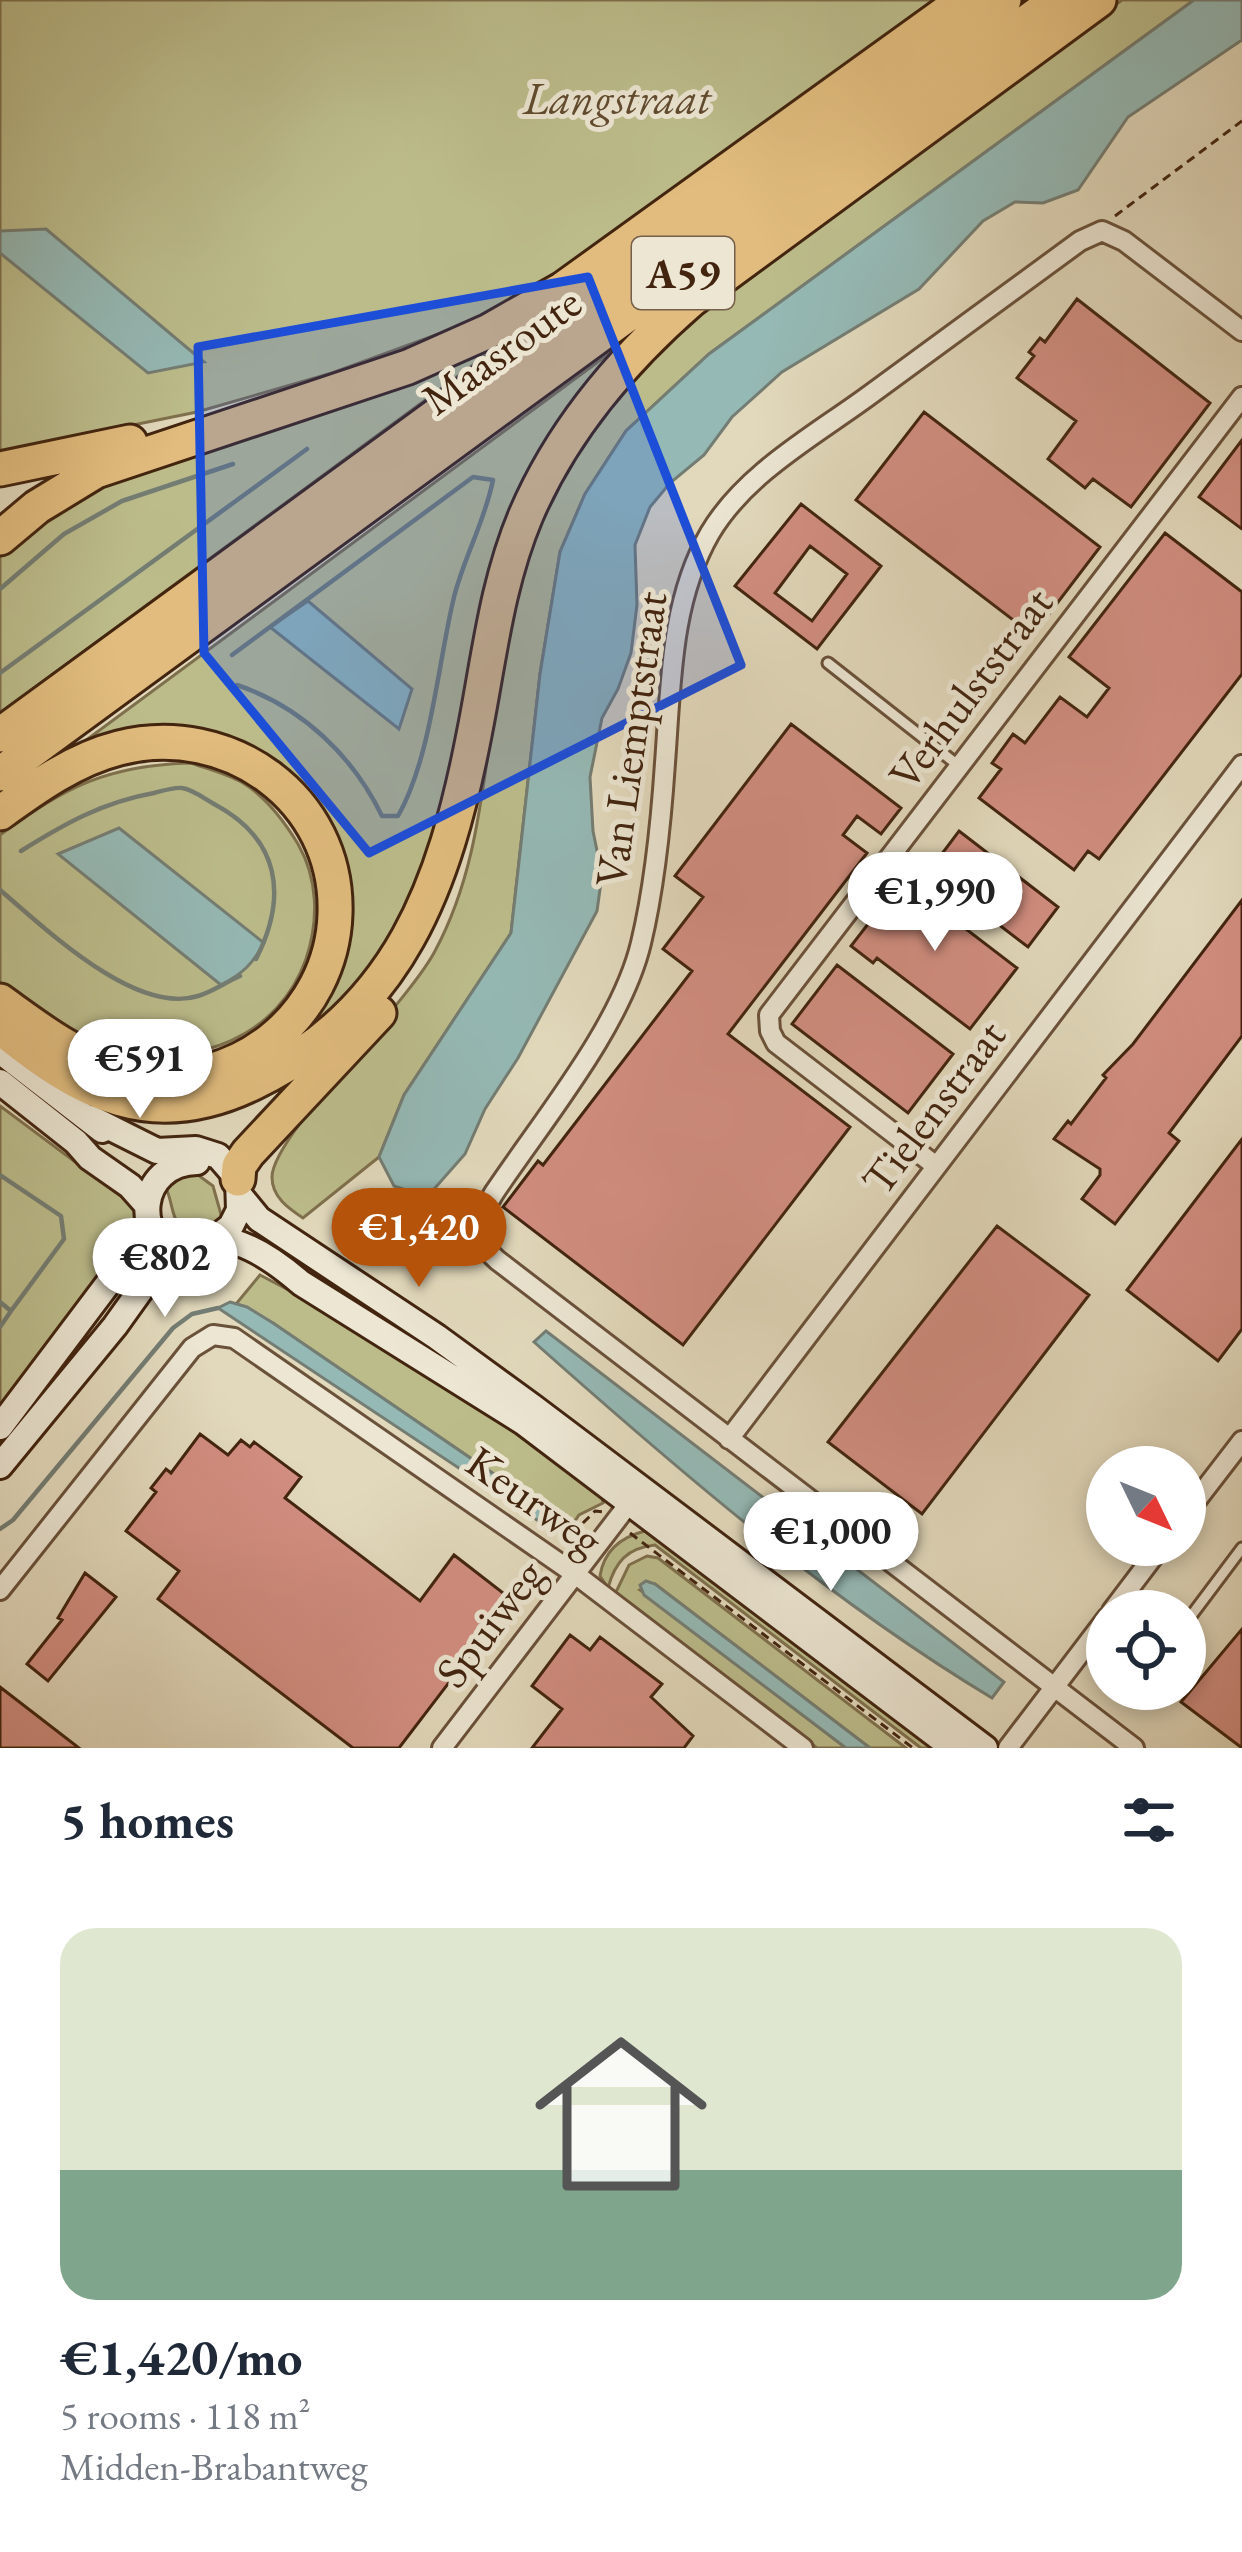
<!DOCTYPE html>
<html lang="en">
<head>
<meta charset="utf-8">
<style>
	:root { --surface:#fff; --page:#f6f6f7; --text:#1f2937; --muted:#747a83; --line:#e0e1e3; --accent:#b45309 }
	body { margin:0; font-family:"EB Garamond",serif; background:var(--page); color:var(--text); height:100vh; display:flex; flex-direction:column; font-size:45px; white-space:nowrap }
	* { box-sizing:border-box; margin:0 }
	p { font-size:39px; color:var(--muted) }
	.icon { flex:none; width:66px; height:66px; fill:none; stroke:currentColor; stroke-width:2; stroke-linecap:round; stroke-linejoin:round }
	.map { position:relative; height:1748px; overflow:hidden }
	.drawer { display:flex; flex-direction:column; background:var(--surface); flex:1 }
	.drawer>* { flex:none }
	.needle { width:78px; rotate:133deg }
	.controls { position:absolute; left:1086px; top:1446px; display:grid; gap:24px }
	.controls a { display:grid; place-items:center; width:120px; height:120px; border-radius:50%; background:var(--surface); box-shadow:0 6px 18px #0003; font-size:60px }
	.price { position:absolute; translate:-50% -102px; padding:0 27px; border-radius:42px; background:#fff; color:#222; font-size:39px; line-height:78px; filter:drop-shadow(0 3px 6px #0008) }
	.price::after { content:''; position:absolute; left:50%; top:72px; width:36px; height:27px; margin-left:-18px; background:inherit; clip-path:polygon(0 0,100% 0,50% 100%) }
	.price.active { background:var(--accent); color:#fff }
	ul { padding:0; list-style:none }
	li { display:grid; align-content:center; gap:24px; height:636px; padding:0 60px }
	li+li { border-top:3px solid var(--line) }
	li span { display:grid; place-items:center; height:372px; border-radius:36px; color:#555 }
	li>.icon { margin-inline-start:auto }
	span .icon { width:216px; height:216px; fill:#fffc; stroke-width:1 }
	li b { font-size:51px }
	h2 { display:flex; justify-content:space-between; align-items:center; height:144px; padding:0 60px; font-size:51px }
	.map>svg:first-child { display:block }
	.green { fill:#bcbc8b; stroke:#7f704d; stroke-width:3 }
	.water { fill:#95b9b5; stroke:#747d73; stroke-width:3 }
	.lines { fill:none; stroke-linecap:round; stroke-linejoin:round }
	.stream { stroke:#747d73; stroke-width:4.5 }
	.building { fill:#d28e81; stroke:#42240f; stroke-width:3; fill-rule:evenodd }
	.lane-casing { stroke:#6a513a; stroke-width:15 }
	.street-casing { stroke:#6a513a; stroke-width:24 }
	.secondary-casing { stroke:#42240f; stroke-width:30 }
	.highway-casing { stroke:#42240f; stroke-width:39 }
	.path { stroke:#42240f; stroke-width:3; stroke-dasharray:9 6; stroke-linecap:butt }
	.lane { stroke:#ece6d3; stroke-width:9 }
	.street { stroke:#ece6d3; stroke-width:18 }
	.secondary { stroke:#ece6d3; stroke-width:24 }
	.highway { stroke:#e1bc7e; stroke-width:33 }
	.marked { fill:#1d4ed8; fill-opacity:0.2; stroke:#1d4ed8; stroke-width:9; stroke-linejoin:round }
	.labels { text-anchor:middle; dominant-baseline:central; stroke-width:10; stroke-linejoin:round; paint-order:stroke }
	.shield { fill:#ece6d3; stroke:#755e4a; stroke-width:3 }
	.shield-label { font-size:42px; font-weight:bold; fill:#42240f }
	.park-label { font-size:45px; font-style:italic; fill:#604a2e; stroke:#ece6d3 }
	.street-label { font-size:45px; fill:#42240f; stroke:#ece6d3 }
</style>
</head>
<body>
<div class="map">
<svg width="1242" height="1748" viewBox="0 0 1242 1748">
	<rect width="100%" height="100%" fill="#e2d9bc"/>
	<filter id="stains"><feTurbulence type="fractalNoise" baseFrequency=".00167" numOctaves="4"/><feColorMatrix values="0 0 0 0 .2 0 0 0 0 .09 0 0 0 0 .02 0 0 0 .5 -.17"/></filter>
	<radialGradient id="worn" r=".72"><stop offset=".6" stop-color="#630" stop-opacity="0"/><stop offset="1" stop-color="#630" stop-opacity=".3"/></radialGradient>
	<path class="green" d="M0,0H959L556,279L463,325L332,373L197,412L0,452Z
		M1122,0H1194L709,354L626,431L585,494L560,552L540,674L511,933L404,1095L379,1157L303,1218C288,1208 272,1197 272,1177C272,1137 408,1003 435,951C472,882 480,810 491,733C511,597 535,490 628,384C689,315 763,263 836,209C931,138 1027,70 1122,0Z
		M517,329L492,351L0,713V550L111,474Z
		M622,344L553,429L519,498L449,804L415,911L326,1022L315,1014L351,910L269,759L238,740L196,731L132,728L43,772Z
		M191,763C208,769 228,774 243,783C266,797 284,821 298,844C318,879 319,920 306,959C279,1036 197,1069 119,1049C76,1037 34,1010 0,982V835C65,786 110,765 191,763Z
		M0,1106L125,1199L134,1210L135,1229L0,1408Z
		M191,1175H198L213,1186L222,1218L198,1233C168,1228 176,1210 166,1188L177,1179Z
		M260,1275L355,1325L517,1426L602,1497L603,1503L579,1515L568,1531L548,1533L553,1515L545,1509L273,1323L236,1304Z
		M645,1531L659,1533L945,1748H921L655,1545C627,1548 615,1562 608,1588L600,1576C604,1550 621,1537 645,1531Z
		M647,1556L658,1558L906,1748H870L655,1584L640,1590L846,1748H817L615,1594L629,1565Z"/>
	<path class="water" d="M1194,0H1242V40L1128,117L1078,190L1043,203L1015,202L983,221L919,289L782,372L732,417L704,455L670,483L650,507L635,545L637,605L631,653L618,689L602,718L590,777L593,831L602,875L597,911L518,1058L485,1109L465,1154L427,1197L394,1186L379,1157L404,1095L511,933L540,674L560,552L585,494L626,431L709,354Z
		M46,229L204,362L148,373L0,253V231Z
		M308,601L412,689L399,729L270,627Z
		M119,828L264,943C253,964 242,974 221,985L58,854Z
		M230,1302L247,1307L273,1323L545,1509L553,1515L554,1524L549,1528L543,1524L218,1308Z
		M546,1331L1004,1682L992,1698C826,1598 678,1470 534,1342Z
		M646,1581L655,1584L870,1748H846L644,1595L640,1585Z"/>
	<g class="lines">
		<path class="stream" d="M0,589L64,534L122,501L233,464
			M232,655L473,477L493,480C485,521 464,557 454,597C438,663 431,758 398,816H382C353,756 302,707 237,685
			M0,673L307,449
			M21,851C64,824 103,802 154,793C162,791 174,787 182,788C192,789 205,799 214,804C280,839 288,896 256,959
			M0,890C44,927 135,1016 198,996C212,992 226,982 240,976
			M0,1175L61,1216L64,1239L11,1311L0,1302
			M0,1327L11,1311
			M0,1529L13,1520L173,1328L192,1314L218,1308"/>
	</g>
	<path class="building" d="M1077,299L1210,403L1131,507L1093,479L1085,488L1048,459L1076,421L1017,378L1034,356L1029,352L1040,338L1045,342Z
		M924,412L1100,547L1033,635L856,500Z
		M1242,440V529L1199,497Z
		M801,504L881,566L817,649L735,586ZM810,546L847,574L812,621L775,593Z
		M1165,533L1242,592V674L1099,859L1088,851L1074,870L979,798L1001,769L992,763L1013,734L1025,743L1060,697L1087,717L1109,688L1069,657Z
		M791,724L901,808L881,834L857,816L843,835L867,853L728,1034L850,1127L683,1345L503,1207L538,1161L543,1165L692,971L663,949L703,897L675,876Z
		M959,831L1058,907L1028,947L929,871Z
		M902,880L1017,968L970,1029L877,958L873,963L851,946Z
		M1242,900V1036L1169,1133L1179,1141L1115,1224L1082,1199L1100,1175V1169L1054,1139L1068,1121L1071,1124L1106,1078L1103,1075L1133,1044Z
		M837,965L953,1054L908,1113L792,1024Z
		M1242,1139V1329L1218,1361L1127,1290Z
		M997,1226L1089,1295L922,1514L828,1442Z
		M200,1434L228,1455L241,1440L250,1447L254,1442L301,1477L285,1498L420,1601L454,1555L512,1600L399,1748H353L158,1599L179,1571L126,1531L156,1492L151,1488L166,1469L171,1473Z
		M85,1573L116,1597L48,1681L27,1664L62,1620L58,1618Z
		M1242,1629V1748L1181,1702Z
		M570,1635L590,1650L600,1637L662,1684L651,1697L693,1736L684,1748H532L562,1709L532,1686Z
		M0,1687L79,1748H0Z"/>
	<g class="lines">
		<g class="lane-casing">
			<path id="lane" d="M828,663L959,766
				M1185,1624L1242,1548"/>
		</g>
		<g class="street-casing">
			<path id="street" d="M936,1166L776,1043L770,1031L769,1015L1242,397
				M729,1439L1242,765
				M1185,1515L1242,1441
				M0,1590L192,1348L213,1335L234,1338L575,1574L803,1748
				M1112,1611L1162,1545
				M442,1748L634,1497
				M1008,1748L1107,1618
				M1134,1748L497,1260C469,1234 476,1223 494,1193C542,1121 621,1027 641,943C655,885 661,823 665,763C671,686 670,602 710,533C745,474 812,437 867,397C938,345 1009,293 1080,241L1102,231L1124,241L1242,331"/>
		</g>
		<g class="secondary-casing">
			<path id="secondary" d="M0,1051L102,1130
				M0,1082L76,1142L90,1158L130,1186L146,1204
				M241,1197L259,1219L437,1337L533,1407L985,1748
				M213,1240C243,1237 279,1264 301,1283L523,1422L953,1748
				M184,1257C129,1240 138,1163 197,1162
				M0,1427L143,1237L147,1222
				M0,1466L115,1326L165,1256L177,1247L213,1240L231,1226L239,1210L238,1179L218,1156L196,1149L157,1151L91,1118"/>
		</g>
		<g class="highway-casing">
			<path id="highway" d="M0,469L130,442
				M0,538L37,507L96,471L408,367L489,331L563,289L964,0
				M0,735L1004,0
				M0,774L1057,0
				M0,813C36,787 75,759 119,748C227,720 339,798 335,914C332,1016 235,1094 135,1073C83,1063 42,1032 0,1001
				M0,1027C81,1094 153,1133 255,1082C400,1011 445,884 474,735C489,660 496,586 526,515C562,431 623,359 691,300L1099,0
				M238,1179L239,1166L248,1153L379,1013"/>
		</g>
		<path class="path" d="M1115,216L1242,121
			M630,1533L913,1748
			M559,1540L570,1536L595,1511L603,1512"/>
		<use href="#lane" class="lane"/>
		<use href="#street" class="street"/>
		<use href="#secondary" class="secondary"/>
		<use href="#highway" class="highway"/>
	</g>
	<path class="marked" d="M588,277L741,665L369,853L204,653L198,347Z"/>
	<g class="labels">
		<rect class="shield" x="632" y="237" width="102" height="72" rx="9"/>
		<g class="shield-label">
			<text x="683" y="273">A59</text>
		</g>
		<g class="park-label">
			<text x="617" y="98">Langstraat</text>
		</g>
		<g class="street-label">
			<text transform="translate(501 350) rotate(-36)">Maasroute</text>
			<text transform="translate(970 688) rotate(-53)">Verhulststraat</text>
			<text transform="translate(630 739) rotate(-82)">Van Liemptstraat</text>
			<text transform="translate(933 1107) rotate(-53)">Tielenstraat</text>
			<text transform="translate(535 1500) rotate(35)">Keurweg</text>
			<text transform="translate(489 1623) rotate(-53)">Spuiweg</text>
		</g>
	</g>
	<rect width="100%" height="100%" filter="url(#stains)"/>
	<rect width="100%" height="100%" fill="url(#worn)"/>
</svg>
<div class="controls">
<a><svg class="needle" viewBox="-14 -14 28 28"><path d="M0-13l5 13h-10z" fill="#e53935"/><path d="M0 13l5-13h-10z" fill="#747a83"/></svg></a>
<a><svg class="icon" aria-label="locate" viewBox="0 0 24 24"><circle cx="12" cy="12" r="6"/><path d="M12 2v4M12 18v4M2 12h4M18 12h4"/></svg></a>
</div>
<b class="price" style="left:935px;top:954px">€1,990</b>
<b class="price" style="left:140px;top:1121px">€591</b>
<b class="price active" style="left:419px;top:1290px">€1,420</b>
<b class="price" style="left:165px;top:1320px">€802</b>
<b class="price" style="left:831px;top:1594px">€1,000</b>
</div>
<section class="drawer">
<h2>5 homes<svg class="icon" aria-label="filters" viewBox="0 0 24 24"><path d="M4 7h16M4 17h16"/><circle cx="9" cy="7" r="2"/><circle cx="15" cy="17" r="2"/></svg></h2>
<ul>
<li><span style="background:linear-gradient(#dfe7d0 65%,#7fa58c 0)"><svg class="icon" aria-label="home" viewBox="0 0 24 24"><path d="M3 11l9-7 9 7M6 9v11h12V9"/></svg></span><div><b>€1,420/mo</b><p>5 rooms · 118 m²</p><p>Midden-Brabantweg</p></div></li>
</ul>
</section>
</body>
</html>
